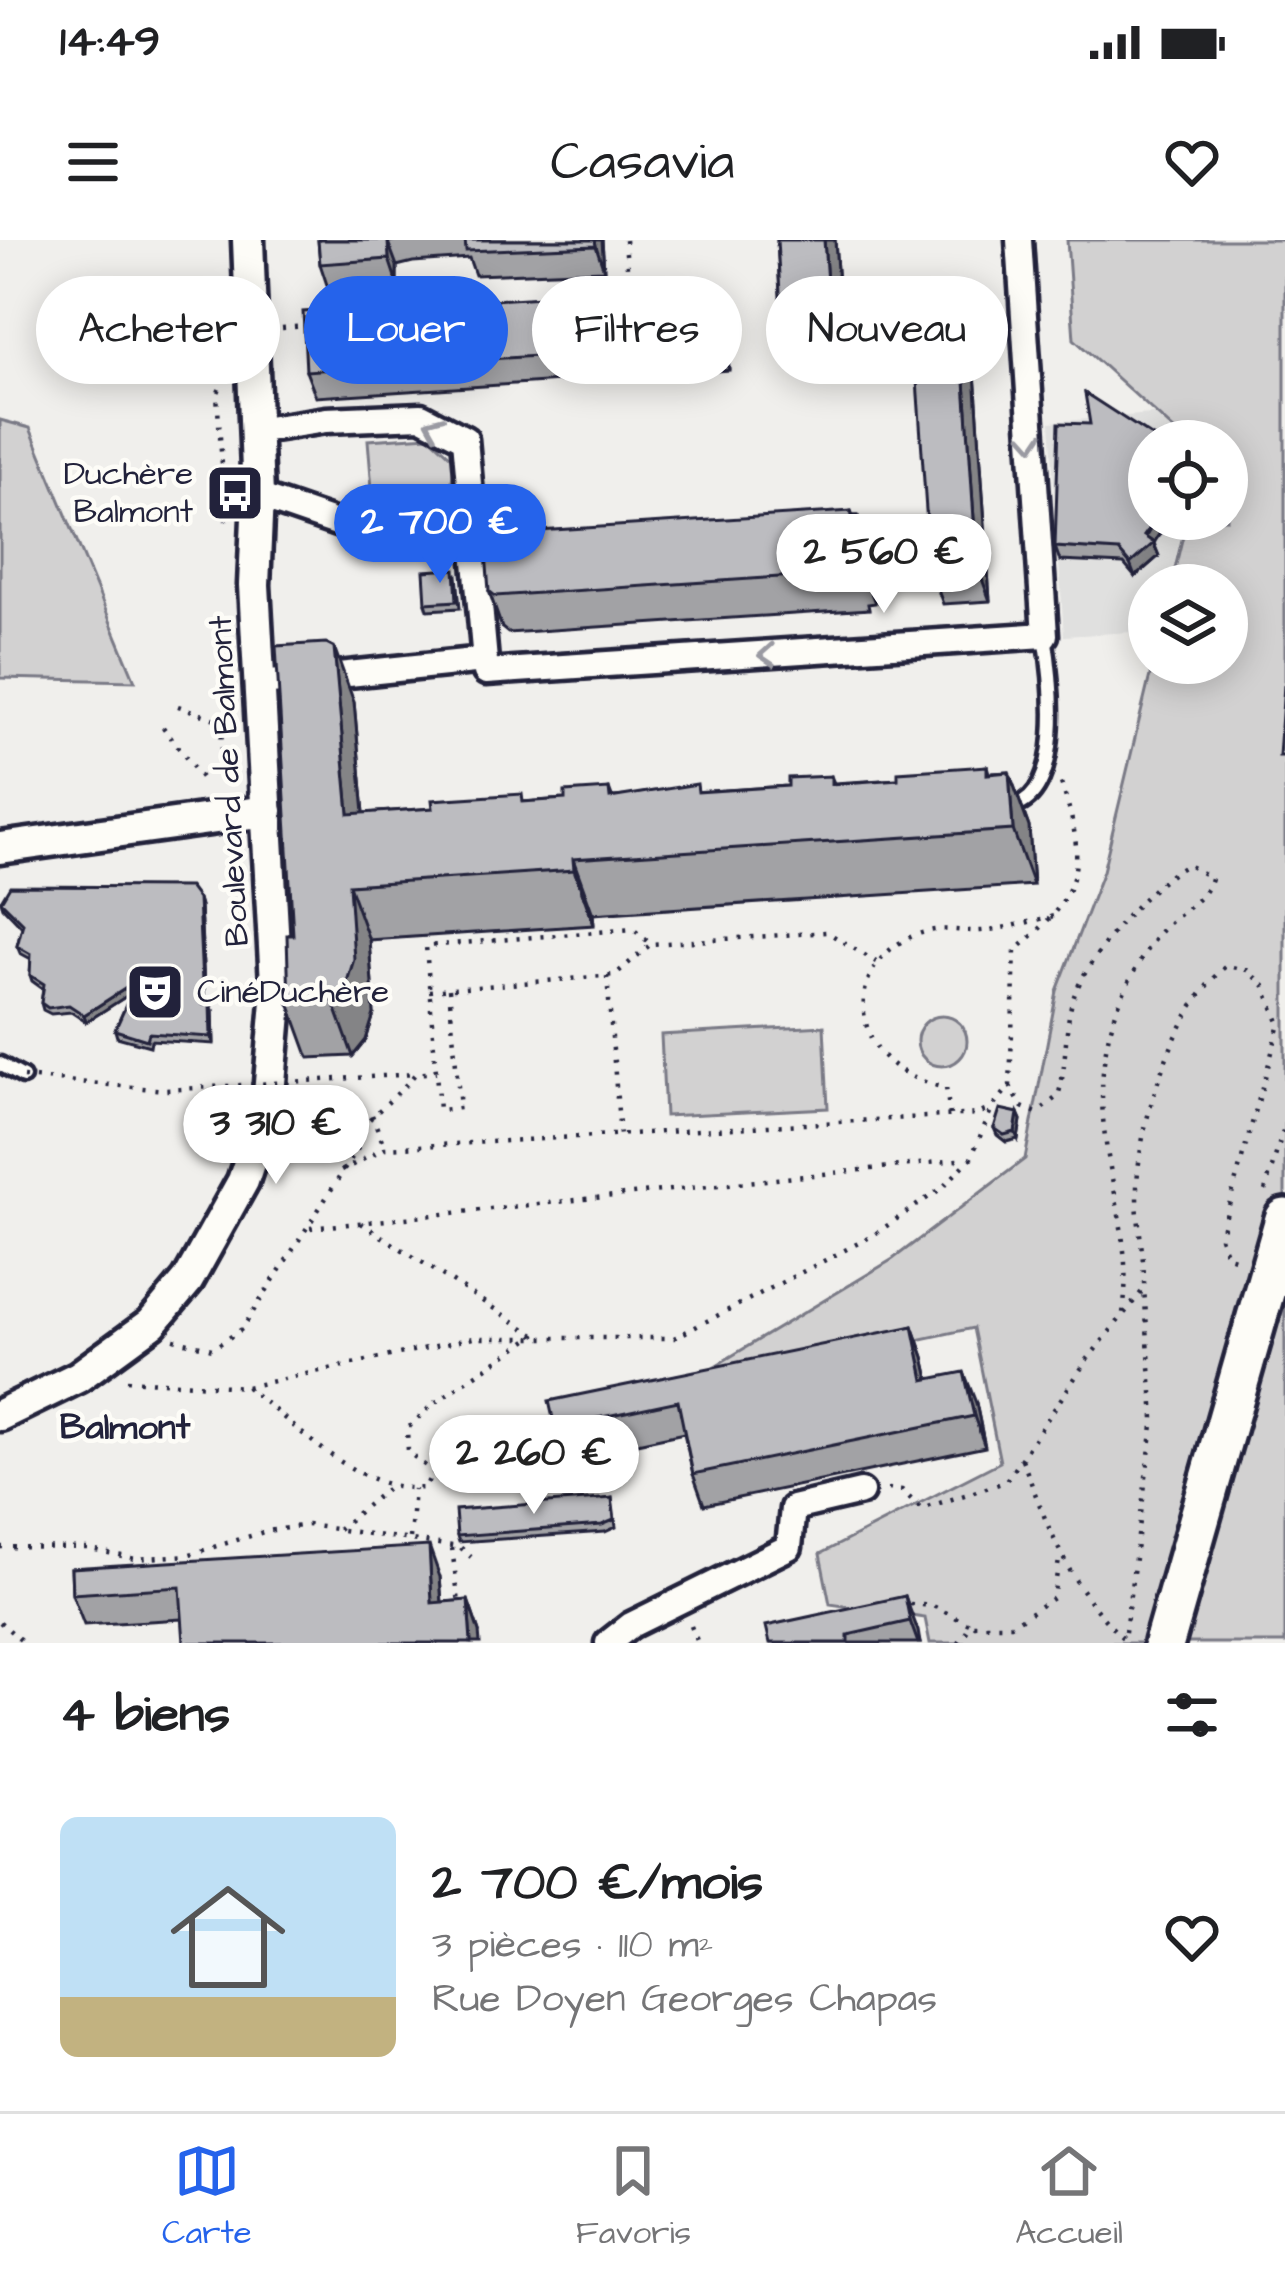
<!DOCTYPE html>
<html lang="fr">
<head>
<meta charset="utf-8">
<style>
	:root { --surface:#fff; --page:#f6f6f6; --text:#202124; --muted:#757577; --line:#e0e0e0; --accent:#2563eb }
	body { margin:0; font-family:"Architects Daughter",sans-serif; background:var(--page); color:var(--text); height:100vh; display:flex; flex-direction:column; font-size:45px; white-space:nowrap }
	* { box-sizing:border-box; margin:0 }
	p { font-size:39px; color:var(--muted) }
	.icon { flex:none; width:66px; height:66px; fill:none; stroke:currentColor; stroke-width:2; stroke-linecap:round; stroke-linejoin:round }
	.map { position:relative; height:1403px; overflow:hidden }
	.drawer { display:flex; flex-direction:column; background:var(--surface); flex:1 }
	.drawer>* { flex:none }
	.top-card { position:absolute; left:36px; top:36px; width:1215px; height:108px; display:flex; gap:24px }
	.controls { position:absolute; left:1128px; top:180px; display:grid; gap:24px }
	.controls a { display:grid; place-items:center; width:120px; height:120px; border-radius:50%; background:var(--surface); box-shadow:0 6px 30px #0003; font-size:60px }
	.price { position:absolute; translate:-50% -102px; padding:0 27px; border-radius:42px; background:#fff; color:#222; font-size:39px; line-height:78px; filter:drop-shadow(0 3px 6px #0008) }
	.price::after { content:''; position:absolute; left:50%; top:72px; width:36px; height:27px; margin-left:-18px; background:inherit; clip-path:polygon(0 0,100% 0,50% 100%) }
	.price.on { background:var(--accent); color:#fff }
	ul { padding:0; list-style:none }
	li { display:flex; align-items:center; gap:36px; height:300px; padding:0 60px }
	li span { display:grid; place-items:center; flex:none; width:336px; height:240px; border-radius:18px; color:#555 }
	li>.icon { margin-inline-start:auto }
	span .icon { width:144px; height:144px; fill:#fffc; stroke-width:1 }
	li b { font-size:51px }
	h2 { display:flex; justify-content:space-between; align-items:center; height:144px; padding:0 60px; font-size:51px }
	.chip { padding:0 42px; border-radius:54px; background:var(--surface); box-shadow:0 6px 30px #0003; font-size:42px; line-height:108px }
	.chip.on { background:var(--accent); color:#fff }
	.status { display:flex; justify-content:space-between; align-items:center; height:84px; padding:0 60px; background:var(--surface); direction:ltr }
	.status svg { height:33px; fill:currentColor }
	header { display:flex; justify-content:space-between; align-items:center; height:156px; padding:0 60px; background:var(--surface); font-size:54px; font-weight:600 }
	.tab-bar { display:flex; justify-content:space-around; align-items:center; height:168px; border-top:3px solid var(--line); background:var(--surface); font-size:33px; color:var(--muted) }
	.tab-bar a { display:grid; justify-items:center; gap:6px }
	.tab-bar .on { color:var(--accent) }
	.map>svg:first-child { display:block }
	.built { fill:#e0e0df }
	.green { fill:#d2d1d1; stroke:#7a7a86; stroke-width:3 }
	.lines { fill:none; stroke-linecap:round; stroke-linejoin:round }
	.service-casing { stroke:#22223b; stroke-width:21 }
	.minor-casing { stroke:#22223b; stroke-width:33 }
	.tertiary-casing { stroke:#22223b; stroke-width:39 }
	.primary-casing { stroke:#22223b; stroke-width:48 }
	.path { stroke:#22223b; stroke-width:4.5; stroke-dasharray:3 9; stroke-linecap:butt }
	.service { stroke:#fdfcf7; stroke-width:12 }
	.minor { stroke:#fdfcf7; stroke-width:24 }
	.tertiary { stroke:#fdfcf7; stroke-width:30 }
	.primary { stroke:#fdfcf7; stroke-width:39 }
	.path-bridge { stroke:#22223b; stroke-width:4.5; stroke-dasharray:3 9; stroke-linecap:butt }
	.wall { fill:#a2a2a5; stroke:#22223b; stroke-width:3 }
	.shaded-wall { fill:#848486; stroke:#22223b; stroke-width:3 }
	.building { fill:#bcbcc0; stroke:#22223b; stroke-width:3 }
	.oneway { stroke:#9a9aa2 }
	.labels { text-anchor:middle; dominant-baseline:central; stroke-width:9; stroke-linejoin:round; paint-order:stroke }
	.poi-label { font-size:33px; fill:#22223b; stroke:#fdfcf7; text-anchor:end }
	.street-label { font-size:33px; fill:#22223b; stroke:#fdfcf7 }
	.neighbourhood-label { font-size:36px; font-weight:bold; fill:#22223b; stroke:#fdfcf7 }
</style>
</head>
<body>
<div class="status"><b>14:49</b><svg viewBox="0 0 49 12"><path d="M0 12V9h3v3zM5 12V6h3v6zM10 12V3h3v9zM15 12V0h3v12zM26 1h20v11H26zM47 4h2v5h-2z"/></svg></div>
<header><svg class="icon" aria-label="menu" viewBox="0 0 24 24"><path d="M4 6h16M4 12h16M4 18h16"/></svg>Casavia<svg class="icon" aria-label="heart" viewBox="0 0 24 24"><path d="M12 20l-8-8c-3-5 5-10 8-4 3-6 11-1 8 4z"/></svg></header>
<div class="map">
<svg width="1285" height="1403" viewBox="0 0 1285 1403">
	<rect width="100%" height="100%" fill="#f0efec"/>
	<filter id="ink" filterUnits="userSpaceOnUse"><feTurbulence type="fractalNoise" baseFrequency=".00833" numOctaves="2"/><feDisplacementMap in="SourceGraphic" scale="24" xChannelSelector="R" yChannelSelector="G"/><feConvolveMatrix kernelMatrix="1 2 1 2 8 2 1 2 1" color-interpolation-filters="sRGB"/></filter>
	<g filter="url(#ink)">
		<path class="built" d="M1203,170L1206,201H1149V279H1186L1168,345H1149V391L1064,396L1050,182Z"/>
		<path class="green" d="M1067,0H1285V1403H930L925,1378L830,1364L820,1314L1000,1222L973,1088L670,1153L893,1019L1025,919L1057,751L1103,631L1153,423H1227V345H1171L1187,279H1227V201H1186L1074,99Z
			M0,180L30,188L135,441L0,438Z
			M429,196L453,218C459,271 415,272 374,273L368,200Z
			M917 801a25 25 0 1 1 50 0a25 25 0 1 1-50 0Z
			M824,786L828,868L665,876L661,795Z"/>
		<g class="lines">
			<g class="service-casing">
				<path id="service" d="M1007,568C1067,561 1052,440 1045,395
					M0,824L23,837"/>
			</g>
			<g class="minor-casing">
				<path id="minor" d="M254,191L326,180L421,176L465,199L486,432L1045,395L1019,0
					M258,256L351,288L471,282
					M261,443L484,420
					M608,1403L631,1385L789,1307L793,1268L861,1252"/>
			</g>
			<g class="tertiary-casing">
				<path id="tertiary" d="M0,608L267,571
					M0,1175L78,1137L152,1083L188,1040L243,941L268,866L277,761L254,345L258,256L248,0"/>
			</g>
			<g class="primary-casing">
				<path id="primary" d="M1164,1403L1285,979"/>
			</g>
			<path class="path" d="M625,0L629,54
				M282,88L307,86
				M224,138L217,155L226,281
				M178,466L221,481L222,514
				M163,487L202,539
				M607,736L620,896
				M449,749L460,868L439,870L426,706L633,689L651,704L827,692L876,722
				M429,751L615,735L651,704
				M1010,846L1022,867L1037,873L1058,856C1068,824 1063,788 1074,756C1088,717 1151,640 1188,625L1211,638C1204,663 1177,672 1161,691C1138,718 1116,764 1108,799C1085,903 1137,977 1123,1073
				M372,875L385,908
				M950,875L946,848C913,841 879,824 868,790C851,741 886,697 935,690C951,688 966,692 981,691C1005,689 1031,681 1054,676
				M341,931L385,908L978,874L992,868
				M1265,951L1285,884
				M361,983L535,1095L433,1164L407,1189L408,1212L455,1249L580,1233
				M310,988L966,919
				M174,1099L212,1109L242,1089L360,905L359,890C378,869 397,857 415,834L436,832
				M127,1140L246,1147L473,1098H674L872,996L942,948L971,918L992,868L1010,846L1015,711C1081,656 1089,625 1061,543
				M246,1147C297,1185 356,1253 425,1248L431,1235
				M1022,1219C1048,1287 1069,1349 1124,1399L1154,1178L1144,1049
				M888,1249L902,1250L921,1269L1005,1242L1087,1120L1144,1049C1145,1015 1136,981 1137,947C1139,880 1175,768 1226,726L1247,730L1264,746L1280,784L1220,997L1227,1016L1238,1019
				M338,1289L389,1247
				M410,1298L414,1249
				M0,1307L87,1308L135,1319L187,1315L267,1291L307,1285L460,1307L471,1317
				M452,1308L459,1363
				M910,1364L933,1366L971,1385
				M0,1382L24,1403
				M691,1386L698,1403
				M959,1403L971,1385H1011L1053,1358L1059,1320"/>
			<use href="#service" class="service"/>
			<use href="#minor" class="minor"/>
			<use href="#tertiary" class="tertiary"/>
			<use href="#primary" class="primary"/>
			<path class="path-bridge" d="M23,837L165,850L415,834"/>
		</g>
		<path class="wall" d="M318,0H602L604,30L475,35L469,18L413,22L397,26V43L328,48L320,24Z
			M777,0H835L843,123L796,126L782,89Z
			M715,46L725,72L729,130L316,157L306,131Z
			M960,65L973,102L990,361L943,364L930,328Z
			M851,271L853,276H858L871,312L875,363L868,364L869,369L508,393L502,388L489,351Z
			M1149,279L1165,286L1154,303L1159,316L1135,337L1124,324L1060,321L1055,307Z
			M457,335L460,368L428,370L426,363Z
			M354,462L364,573L565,559L609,549L612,557L788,546L831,536L834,543L898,539L987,526L989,533L1009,532L1029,587L1033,645L593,674L594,685L369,700L374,774L366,800L353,816L309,818L289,763L293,695Z
			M198,659L200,666L205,764L210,763L213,770L214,804L151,800L150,806L117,797L115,790L131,753L86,782L71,772L51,774L43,770L41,763L43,749L32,741L30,735L31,719L20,713L17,706L22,687L3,667L1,661Z
			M1018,873L1021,880L1018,899L1006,902L997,895L994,888Z
			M913,1086L924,1117L929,1139L976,1163L985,1207L704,1265L693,1234L684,1193L566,1218L555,1187Z
			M612,1258L616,1287L605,1292L459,1302L457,1296Z
			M71,1328L440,1337L442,1362L468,1360L479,1392L182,1379L84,1385L72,1354Z
			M905,1356L920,1403H770Z"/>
		<path class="shaded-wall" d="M595,0H602L604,30L596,6Z
			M824,0H835L843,123L830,86Z
			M388,2L397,26V43L389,19Z
			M715,46L725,72L729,130L719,104Z
			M960,65L973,102L990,361L977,325Z
			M851,271L859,292L858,276L871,312L875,363L861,327Z
			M1156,279H1163L1165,286L1153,303L1159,316L1135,337L1130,324Z
			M334,407L354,462L369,629L349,574Z
			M1009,532L1029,587L1033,645L1013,590Z
			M573,619L593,674L594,685L574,630Z
			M349,645L369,700L374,774L366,800L353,816L333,761Z
			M198,659L200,666L205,771L203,764Z
			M137,741L139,748L86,782L84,775Z
			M210,763L213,770L214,804L211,797Z
			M1018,873L1021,880L1018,899L1015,892Z
			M913,1086L924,1117L936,1171L924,1140Z
			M964,1132L976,1163L985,1207L974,1176Z
			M429,1306L440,1337L444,1394L432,1363Z
			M905,1356L918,1391L920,1403H918L910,1381Z
			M468,1360L479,1392L480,1403H471Z"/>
		<path class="building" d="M318,0H396L388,2L389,19L320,24Z
			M465,0H595L596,6L466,11Z
			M777,0H824L830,86L782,89Z
			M715,46L719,104L306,131L303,72Z
			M960,65L977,325L930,328L912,68Z
			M1085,153L1159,201H1149V258L1146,263L1149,265V279H1156L1144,296L1154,303L1130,324L1119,311L1055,307L1059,183L1090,184Z
			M851,271L852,276H858L861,327H855L856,332L495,356L489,351L485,300L491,294Z
			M455,329L457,361L426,363L424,331Z
			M326,403L334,407L349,574L433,568L432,560L522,554L523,562L565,559V552L609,549L610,558L697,544L698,552L788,546V538L831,536V544L898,539V532L987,526V534L1009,532L1013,590L573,619L574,630L349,645L354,719L346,745L333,761L289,763L287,695H293L276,406Z
			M1284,445L1285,516H1279Z
			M10,646L189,647L198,659L203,764L210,763L211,797L149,793L147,800L115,790L137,741L84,775L69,765L48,768L41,763L44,744L30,735L31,714L17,706L23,683L1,661Z
			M1000,869L1018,873L1015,892L1004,895L994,888Z
			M913,1086L924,1140L964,1132L974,1176L693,1234L678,1161L555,1187L549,1161Z
			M612,1258L614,1280L602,1285L457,1296L455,1270Z
			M429,1306L432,1363L468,1360L471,1403H184L180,1347L72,1354L71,1328Z
			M905,1356L910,1381L848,1395V1403H770L766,1386Z"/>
		<defs><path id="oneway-chevron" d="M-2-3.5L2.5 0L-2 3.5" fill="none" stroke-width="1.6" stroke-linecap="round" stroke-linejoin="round" transform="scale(3)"/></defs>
		<g class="oneway">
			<use href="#oneway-chevron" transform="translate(434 185) rotate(-157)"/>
			<use href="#oneway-chevron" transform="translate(1032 201) rotate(86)"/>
			<use href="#oneway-chevron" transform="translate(767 415) rotate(176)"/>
		</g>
	</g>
	<defs>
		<g id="bus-square" transform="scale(3)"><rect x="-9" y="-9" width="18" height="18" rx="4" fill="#22223b" stroke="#fdfcf7"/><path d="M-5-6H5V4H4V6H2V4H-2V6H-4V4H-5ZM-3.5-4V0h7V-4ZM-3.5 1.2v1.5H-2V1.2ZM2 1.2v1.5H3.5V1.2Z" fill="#fff"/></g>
		<g id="theatre-square" transform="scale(3)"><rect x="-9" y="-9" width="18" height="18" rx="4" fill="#22223b" stroke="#fdfcf7"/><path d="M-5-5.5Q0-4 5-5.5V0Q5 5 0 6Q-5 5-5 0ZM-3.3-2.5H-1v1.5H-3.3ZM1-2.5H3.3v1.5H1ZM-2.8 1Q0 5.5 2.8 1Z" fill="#fff"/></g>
	</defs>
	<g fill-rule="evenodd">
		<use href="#bus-square" x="235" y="253"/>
		<use href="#theatre-square" x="155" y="752"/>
	</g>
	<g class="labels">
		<g class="poi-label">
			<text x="193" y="234">Duchère<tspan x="193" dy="38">Balmont</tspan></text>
			<text x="197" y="752" text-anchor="start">CinéDuchère</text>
		</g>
		<g class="street-label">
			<text transform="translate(229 541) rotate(-93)">Boulevard de Balmont</text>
		</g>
		<g class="neighbourhood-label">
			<text x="125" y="1187">Balmont</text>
		</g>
	</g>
</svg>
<div class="controls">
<a><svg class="icon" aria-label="locate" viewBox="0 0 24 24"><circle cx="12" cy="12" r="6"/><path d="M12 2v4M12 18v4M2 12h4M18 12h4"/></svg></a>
<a><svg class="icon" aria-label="layers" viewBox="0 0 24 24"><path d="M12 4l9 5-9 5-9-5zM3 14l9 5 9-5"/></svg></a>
</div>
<b class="price on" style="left:440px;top:346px">2 700 €</b>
<b class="price" style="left:884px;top:376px">2 560 €</b>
<b class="price" style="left:276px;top:947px">3 310 €</b>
<b class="price" style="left:534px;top:1277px">2 260 €</b>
<div class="top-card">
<a class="chip">Acheter</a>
<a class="chip on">Louer</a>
<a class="chip">Filtres</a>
<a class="chip">Nouveau</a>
</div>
</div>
<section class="drawer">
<h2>4 biens<svg class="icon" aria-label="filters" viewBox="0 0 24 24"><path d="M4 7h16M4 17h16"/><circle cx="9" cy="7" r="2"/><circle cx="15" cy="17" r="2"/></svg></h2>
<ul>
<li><span style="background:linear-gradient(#bfe0f5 75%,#c2b280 0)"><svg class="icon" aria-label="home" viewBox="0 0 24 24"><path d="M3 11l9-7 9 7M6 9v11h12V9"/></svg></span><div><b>2 700 €/mois</b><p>3 pièces · 110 m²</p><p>Rue Doyen Georges Chapas</p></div><svg class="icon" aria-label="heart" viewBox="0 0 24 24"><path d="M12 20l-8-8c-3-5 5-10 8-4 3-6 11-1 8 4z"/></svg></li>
</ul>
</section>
<nav class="tab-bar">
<a class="on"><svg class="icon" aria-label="map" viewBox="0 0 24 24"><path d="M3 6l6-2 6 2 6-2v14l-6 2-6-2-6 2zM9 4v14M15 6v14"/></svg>Carte</a>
<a><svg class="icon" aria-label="saved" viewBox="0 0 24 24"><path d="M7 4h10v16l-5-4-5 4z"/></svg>Favoris</a>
<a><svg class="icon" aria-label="home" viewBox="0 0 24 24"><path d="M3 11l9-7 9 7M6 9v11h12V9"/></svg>Accueil</a>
</nav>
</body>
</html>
